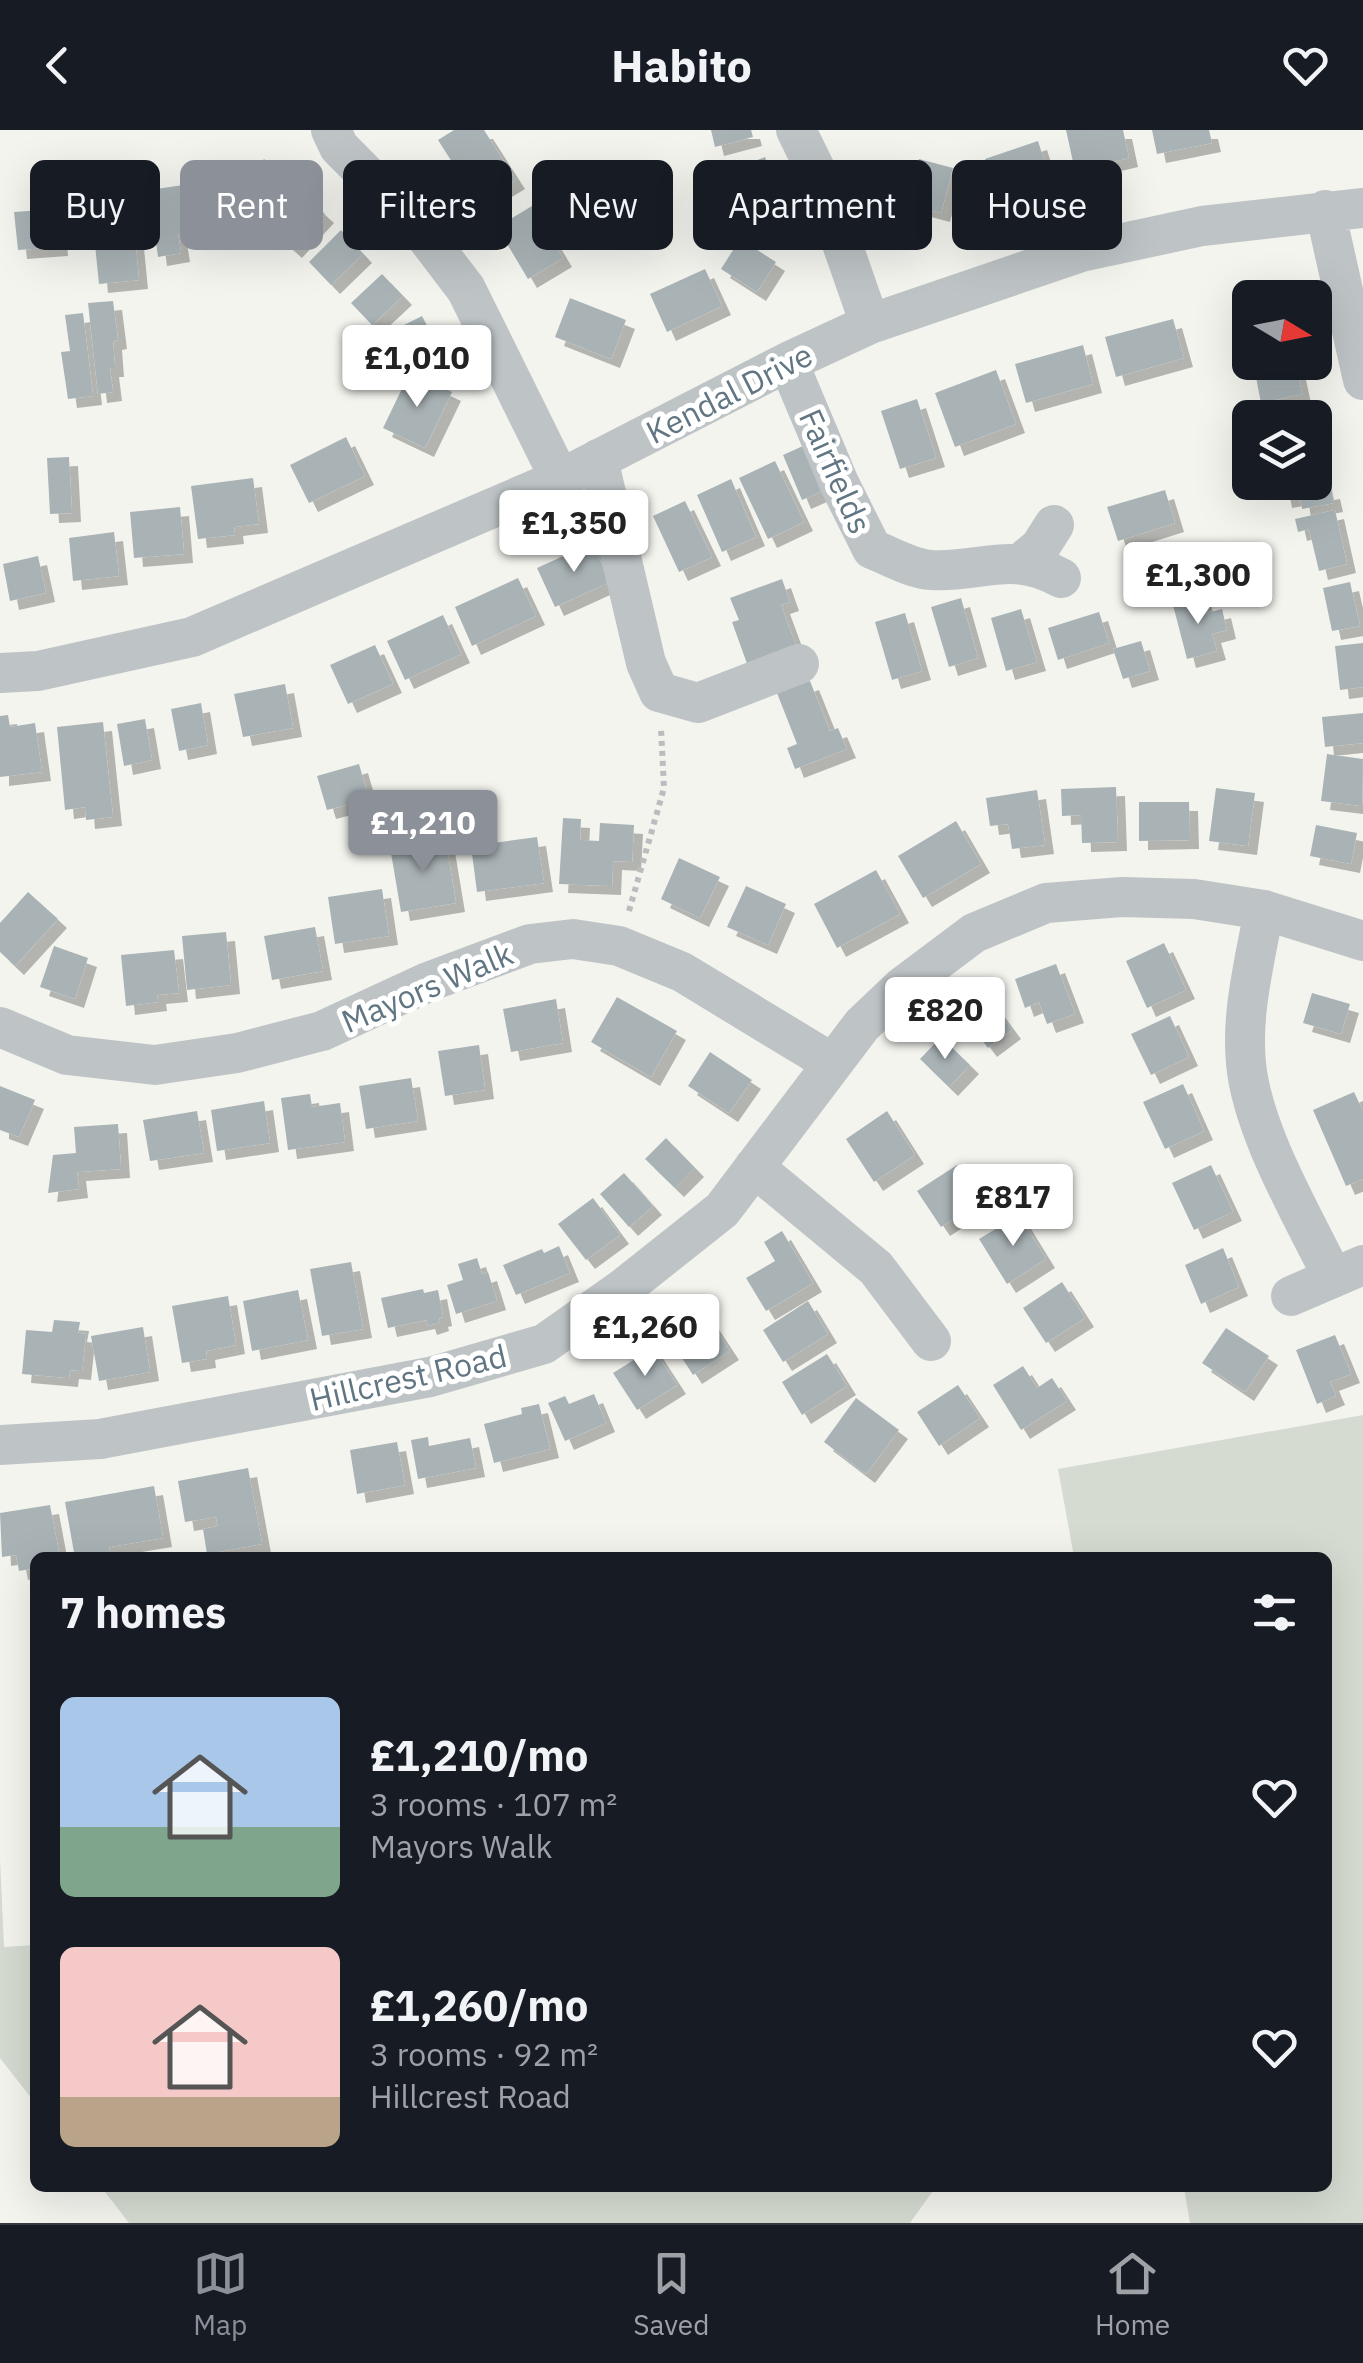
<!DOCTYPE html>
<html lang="en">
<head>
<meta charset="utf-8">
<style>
	:root { --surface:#171b24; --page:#20242c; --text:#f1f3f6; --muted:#9ea1a6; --line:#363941; --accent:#8c9099 }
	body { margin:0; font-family:"IBM Plex Sans",sans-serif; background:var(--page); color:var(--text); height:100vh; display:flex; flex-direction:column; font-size:38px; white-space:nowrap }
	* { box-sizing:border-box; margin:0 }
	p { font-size:32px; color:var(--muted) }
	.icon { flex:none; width:55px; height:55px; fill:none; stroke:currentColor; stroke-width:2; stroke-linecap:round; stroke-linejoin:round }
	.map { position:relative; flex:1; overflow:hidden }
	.drawer { position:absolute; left:30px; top:1422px; width:1302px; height:640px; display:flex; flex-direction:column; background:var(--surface); border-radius:15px; box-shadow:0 10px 40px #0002 }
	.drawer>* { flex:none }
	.guide { position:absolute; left:30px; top:30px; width:1305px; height:90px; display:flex; gap:20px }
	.needle { width:65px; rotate:100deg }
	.fabs { position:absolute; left:1232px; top:150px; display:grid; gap:20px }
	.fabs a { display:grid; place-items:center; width:100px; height:100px; border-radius:15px; background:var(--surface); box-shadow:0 10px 40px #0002; font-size:50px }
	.price { position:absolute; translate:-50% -85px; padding:0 22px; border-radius:10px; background:#fff; color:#222; font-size:32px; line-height:65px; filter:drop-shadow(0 2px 5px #0008) }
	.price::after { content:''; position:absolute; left:50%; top:60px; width:30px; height:22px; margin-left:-15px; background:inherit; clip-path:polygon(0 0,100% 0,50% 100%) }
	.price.on { background:var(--accent); color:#fff }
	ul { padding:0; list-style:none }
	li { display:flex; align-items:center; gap:30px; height:250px; padding:0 30px }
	li span { display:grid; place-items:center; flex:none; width:280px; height:200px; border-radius:15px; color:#555 }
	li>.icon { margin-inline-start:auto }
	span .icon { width:120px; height:120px; fill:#fffc; stroke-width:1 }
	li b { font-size:42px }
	h2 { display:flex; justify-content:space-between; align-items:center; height:120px; padding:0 30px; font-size:42px }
	.chip { padding:0 35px; border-radius:15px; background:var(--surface); box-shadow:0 10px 40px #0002; font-size:35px; line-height:90px }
	.chip.on { background:var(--accent); color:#fff }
	header { display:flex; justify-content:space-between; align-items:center; height:130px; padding:0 30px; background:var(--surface); font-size:45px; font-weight:700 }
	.tabs { display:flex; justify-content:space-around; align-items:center; height:140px; border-top:2px solid var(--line); background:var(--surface); font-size:28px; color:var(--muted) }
	.tabs a { display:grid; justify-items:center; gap:5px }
	.tabs .on { color:var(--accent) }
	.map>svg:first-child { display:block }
	.green { fill:#d5dbd0 }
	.building { fill:#a9b3b6; filter:url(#shadow) }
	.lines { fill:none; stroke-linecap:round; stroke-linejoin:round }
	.path { stroke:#babdbf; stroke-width:6; stroke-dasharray:5 5; stroke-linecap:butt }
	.minor { stroke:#bec4c6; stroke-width:40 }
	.labels { text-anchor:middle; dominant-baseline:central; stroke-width:10; stroke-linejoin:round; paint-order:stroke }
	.street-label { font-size:32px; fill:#617682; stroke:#fff }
</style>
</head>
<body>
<header><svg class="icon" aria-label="back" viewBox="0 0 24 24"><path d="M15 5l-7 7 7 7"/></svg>Habito<svg class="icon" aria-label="heart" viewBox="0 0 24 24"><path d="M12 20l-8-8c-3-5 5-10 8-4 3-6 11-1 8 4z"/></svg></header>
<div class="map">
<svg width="1363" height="2093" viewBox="0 0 1363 2093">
	<defs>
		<filter id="shadow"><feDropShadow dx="9" dy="9" stdDeviation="0" flood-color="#0004"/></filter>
	</defs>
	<rect width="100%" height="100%" fill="#f4f4ef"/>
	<path class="green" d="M1363,1285V2093H1190L1184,2058H1328V1428L1074,1427L1058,1339Z
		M0,1729L4,1817L35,1815V1973L0,1928Z
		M102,2058H935L910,2093H129Z"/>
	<path class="building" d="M454,0H484L516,50L478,73L438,10Z
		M711,0H751L753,7L715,17Z
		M1066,0H1123L1129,28L1075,41Z
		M1152,0H1209L1212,13L1157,24Z
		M1038,11L1051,52L998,69L985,29Z
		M765,27L784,78L792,75L798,92L765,104L759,88L748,92L728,41Z
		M264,29L325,84L293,119L239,71L243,67L227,53L248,30L257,38Z
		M919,29L953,38L941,83L907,74Z
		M204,52L211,99L178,104L181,123L158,127L149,60Z
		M140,60L143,98L134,99L139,150L99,154L90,65Z
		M532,76L563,128L528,149L497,97Z
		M56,79L59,117L18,120L14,82Z
		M341,100L363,124L331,155L309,132Z
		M740,109L776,132L757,162L721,139Z
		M705,139L722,176L667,202L650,164Z
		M382,144L403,166L372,195L351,173Z
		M570,168L626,190L611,229L555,207Z
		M113,171L118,210L113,211L115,238H110L113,262L98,264L88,173Z
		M1250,175V220L1245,221L1236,178Z
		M83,183L93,266L68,269L61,222L70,221L65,185Z
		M422,186L433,207L403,223L392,201Z
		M1173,189L1184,228L1116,247L1105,207Z
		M1083,215L1093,254L1026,273L1015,234Z
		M1253,232H1295L1302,264L1261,273Z
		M996,240L1016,294L955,317L935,263Z
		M410,242L452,262L425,318L383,298Z
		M917,269L936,328L900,339L881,281Z
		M1306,276L1309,288H1260V286Z
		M346,307L365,346L309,373L290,335Z
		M814,311L834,356L802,370L783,325Z
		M69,327L72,383L50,384L47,328Z
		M1319,330L1325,361L1331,360L1334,373L1302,379L1300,366L1283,369L1280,352H1315V331Z
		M775,331L804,392L768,409L739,348Z
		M253,348L259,394L234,397L235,405L198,409L191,356Z
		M731,349L756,407L722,422L697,365Z
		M1165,360L1175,393L1118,411L1107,377Z
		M685,371L712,427L679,442L653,386Z
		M180,377L184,424L134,428L130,382Z
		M1335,380L1347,434L1319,441L1309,399L1298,402L1295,389Z
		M114,402L119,446L73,451L69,408Z
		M1196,412L1207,444L1147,464L1137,432Z
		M592,413L610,452L555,477L537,438Z
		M38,426L46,463L10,471L3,434Z
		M518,448L536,486L472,516L455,477Z
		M782,449L790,472L781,475L799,524L750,542L732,492L739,490L730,468Z
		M1350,452L1360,496L1332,501L1323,458Z
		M1202,467L1207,483L1222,479L1227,500L1212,504L1217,521L1187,529L1173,475Z
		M961,468L978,528L949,537L931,477Z
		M1021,479L1037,532L1006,541L991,488Z
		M1099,482L1109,513L1058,530L1048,498Z
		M905,483L922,541L892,550L875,492Z
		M443,485L461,524L405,550L387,511Z
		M1141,511L1150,541L1123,549L1113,519Z
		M1363,513V557L1340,560L1335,516Z
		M375,515L393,554L348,574L330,535Z
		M810,551L830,601L838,598L847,619L795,639L787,618L797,614L777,563Z
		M285,554L293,598L243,607L234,564Z
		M201,573L208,615L179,621L171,579Z
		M1363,583V613L1325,617L1322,587Z
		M8,585L10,597L35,593L42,642L0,647V586Z
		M145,589L152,630L124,636L117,594Z
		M103,592L113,687L86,690L85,677L65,680L57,597Z
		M1327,624L1363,629L1362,676L1321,671Z
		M359,634L369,669L327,680L317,646Z
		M1116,657L1118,712L1082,713L1081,685L1062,686L1061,659Z
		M1216,658L1255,663L1248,716L1209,711Z
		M1037,660L1045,715L1012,719L1008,694L990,696L986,668Z
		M1139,672H1189L1190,710L1139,711Z
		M563,688L581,689L580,710L599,711L600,693L634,695L632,732L613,731L612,756L559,754Z
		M956,691L981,734L923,768L898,726Z
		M1316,695L1357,703L1351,734L1310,726Z
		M445,707L456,773L401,782L390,717Z
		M537,707L544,753L477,762L471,716Z
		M679,728L720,747L700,788L661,769Z
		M876,740L900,784L837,818L814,774Z
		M746,756L786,774L768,815L727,797Z
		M382,759L389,806L335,814L328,767Z
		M28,762L58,789L15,836L0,822V793Z
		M315,797L323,841L272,850L264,806Z
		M226,802L231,855L187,860L182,806Z
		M1164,813L1186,860L1147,878L1126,831Z
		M54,816L88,828L75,869L40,857Z
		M174,820L179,863L157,865L158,872L126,876L121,825Z
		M1056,834L1075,884L1047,894L1039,872L1025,878L1015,849Z
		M1312,863L1350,874L1341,904L1303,893Z
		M617,867L677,901L651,947L591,912Z
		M556,869L563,913L511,922L503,879Z
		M989,869L1012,900L988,918L965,887Z
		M1170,886L1189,927L1151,945L1131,904Z
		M941,907L970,935L949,957L920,929Z
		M479,915L485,960L445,966L438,921Z
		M710,922L752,950L729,983L688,956Z
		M411,948L418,991L366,999L359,956Z
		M1183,954L1204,1001L1165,1019L1143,972Z
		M0,956L35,970L19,1007L0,1000Z
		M1354,962L1363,981V1049L1346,1056L1313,980Z
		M310,964L312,977L340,973L345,1012L288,1020L281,968Z
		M264,971L270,1013L217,1021L211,980Z
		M197,981L204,1023L150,1031L143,990Z
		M887,981L915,1025L874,1052L846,1009Z
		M118,994L121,1039L77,1042L79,1059L48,1063L53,1025L76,1023L74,997Z
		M666,1008L695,1038L675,1058L645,1029Z
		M957,1035L980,1072L941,1097L917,1061Z
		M1211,1035L1233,1082L1194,1100L1172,1053Z
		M624,1043L653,1076L629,1097L600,1064Z
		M593,1068L620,1105L586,1130L558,1094Z
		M1019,1085L1046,1129L1007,1154L979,1109Z
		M782,1101L813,1153L766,1181L746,1148L775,1131L764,1112Z
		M559,1116L570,1143L516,1165L503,1135L542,1119L544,1123Z
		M1223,1118L1239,1157L1201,1174L1185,1135Z
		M477,1128L482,1144L488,1142L497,1171L456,1184L447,1155L463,1150L458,1134Z
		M351,1132L363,1199L322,1206L310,1139Z
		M1062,1152L1085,1188L1046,1213L1023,1178Z
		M423,1159L424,1163L438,1160L443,1187L439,1188L440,1192L428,1196L426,1190L388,1198L381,1168Z
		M298,1160L308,1210L252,1221L243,1171Z
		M228,1166L236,1215L206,1221L207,1229L182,1233L172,1176Z
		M808,1171L828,1204L783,1232L763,1200Z
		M703,1180L730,1221L693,1245L671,1211L694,1196L689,1189Z
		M54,1190L80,1192L78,1203L86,1204L82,1241L70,1240L69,1248L22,1244L26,1200L52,1202Z
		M143,1197L150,1242L99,1251L91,1206Z
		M1226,1198L1269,1226L1245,1262L1202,1233Z
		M1335,1205L1351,1244L1330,1252L1336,1266L1317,1274L1296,1220Z
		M653,1218L677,1255L637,1280L613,1243Z
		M827,1224L847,1256L802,1285L782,1252Z
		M1023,1236L1037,1258L1052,1248L1067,1271L1021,1300L993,1255Z
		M958,1255L980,1288L939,1316L917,1282Z
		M594,1264L606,1293L565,1311L548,1273L565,1266L569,1274Z
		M856,1268L899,1300L866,1344L824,1312Z
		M539,1274L550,1319L494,1333L484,1294L522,1284L521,1278Z
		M428,1307L429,1316L470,1308L476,1338L418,1349L411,1310Z
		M397,1312L405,1355L357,1364L350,1320Z
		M248,1338L262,1414L207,1424L203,1399L218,1396L216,1387L185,1392L178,1351Z
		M154,1356L163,1408L109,1417L111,1428H75L65,1372Z
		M50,1375L60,1428H35L33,1456L30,1439L19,1441L16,1425L2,1427L0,1383Z"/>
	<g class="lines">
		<path class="path" d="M629,781L664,658L661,598"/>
		<path class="minor" d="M331,0L339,17L421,100L466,159L560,349
			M796,0L818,45L870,194
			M1325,80L1363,250
			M788,232L839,353L872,419C890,426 912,439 931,440C982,443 1010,420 1061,448
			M598,329L646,533L659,562L698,573L799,534
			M1022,432L1040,417L1054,395
			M0,543L38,541L192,507L560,349L788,232L870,194L1081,122L1202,96L1363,78
			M1264,780C1255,830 1241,883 1246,933C1252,1001 1303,1086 1333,1148
			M0,897L67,925L155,935L237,923L322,901L428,852L530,814L573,809L619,816L682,842L832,933
			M754,1037L876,1138L931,1211
			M1291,1166L1363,1135
			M0,1315L100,1309L430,1247L544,1214L625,1157L722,1080L862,895L902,857L974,803L1046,773L1122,767L1194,769L1264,780L1363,811"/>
	</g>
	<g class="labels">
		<g class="street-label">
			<text transform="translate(729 263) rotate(-27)">Kendal Drive</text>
			<text transform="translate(836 341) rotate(66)">Fairfields</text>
			<text transform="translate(427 857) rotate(-23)">Mayors Walk</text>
			<text transform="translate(408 1247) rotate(-13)">Hillcrest Road</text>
		</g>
	</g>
</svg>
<div class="fabs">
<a><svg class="needle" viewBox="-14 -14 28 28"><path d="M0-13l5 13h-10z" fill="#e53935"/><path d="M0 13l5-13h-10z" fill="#9ea1a6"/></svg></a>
<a><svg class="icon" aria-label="layers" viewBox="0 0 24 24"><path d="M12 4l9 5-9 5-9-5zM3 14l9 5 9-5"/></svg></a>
</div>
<b class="price" style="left:417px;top:280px">£1,010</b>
<b class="price" style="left:574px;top:445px">£1,350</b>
<b class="price" style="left:1198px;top:497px">£1,300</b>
<b class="price on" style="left:423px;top:745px">£1,210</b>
<b class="price" style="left:945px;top:932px">£820</b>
<b class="price" style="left:1013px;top:1119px">£817</b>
<b class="price" style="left:645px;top:1249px">£1,260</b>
<div class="guide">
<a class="chip">Buy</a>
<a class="chip on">Rent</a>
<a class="chip">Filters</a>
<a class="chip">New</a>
<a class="chip">Apartment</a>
<a class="chip">House</a>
</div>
<section class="drawer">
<h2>7 homes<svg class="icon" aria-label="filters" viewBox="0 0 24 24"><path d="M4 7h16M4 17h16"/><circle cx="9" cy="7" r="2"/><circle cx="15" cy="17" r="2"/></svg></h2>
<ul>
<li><span style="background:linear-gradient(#a9c7e8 65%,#7fa58c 0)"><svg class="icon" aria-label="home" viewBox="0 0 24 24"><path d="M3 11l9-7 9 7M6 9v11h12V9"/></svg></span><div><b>£1,210/mo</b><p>3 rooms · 107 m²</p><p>Mayors Walk</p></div><svg class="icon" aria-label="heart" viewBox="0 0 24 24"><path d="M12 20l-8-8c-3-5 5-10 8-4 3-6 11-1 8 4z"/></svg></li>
<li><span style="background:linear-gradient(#f6c9c9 75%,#b9a48a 0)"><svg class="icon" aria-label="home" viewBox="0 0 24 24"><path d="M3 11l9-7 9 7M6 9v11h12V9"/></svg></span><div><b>£1,260/mo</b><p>3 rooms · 92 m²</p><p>Hillcrest Road</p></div><svg class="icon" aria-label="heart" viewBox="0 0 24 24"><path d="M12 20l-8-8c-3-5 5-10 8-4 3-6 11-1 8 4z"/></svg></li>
</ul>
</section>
</div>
<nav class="tabs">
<a class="on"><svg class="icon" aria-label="map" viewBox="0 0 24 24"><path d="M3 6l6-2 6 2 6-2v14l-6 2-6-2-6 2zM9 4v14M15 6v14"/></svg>Map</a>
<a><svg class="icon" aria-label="saved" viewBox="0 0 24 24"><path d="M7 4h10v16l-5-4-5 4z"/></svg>Saved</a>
<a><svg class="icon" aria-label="home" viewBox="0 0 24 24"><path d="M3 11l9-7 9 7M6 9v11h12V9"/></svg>Home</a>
</nav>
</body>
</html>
